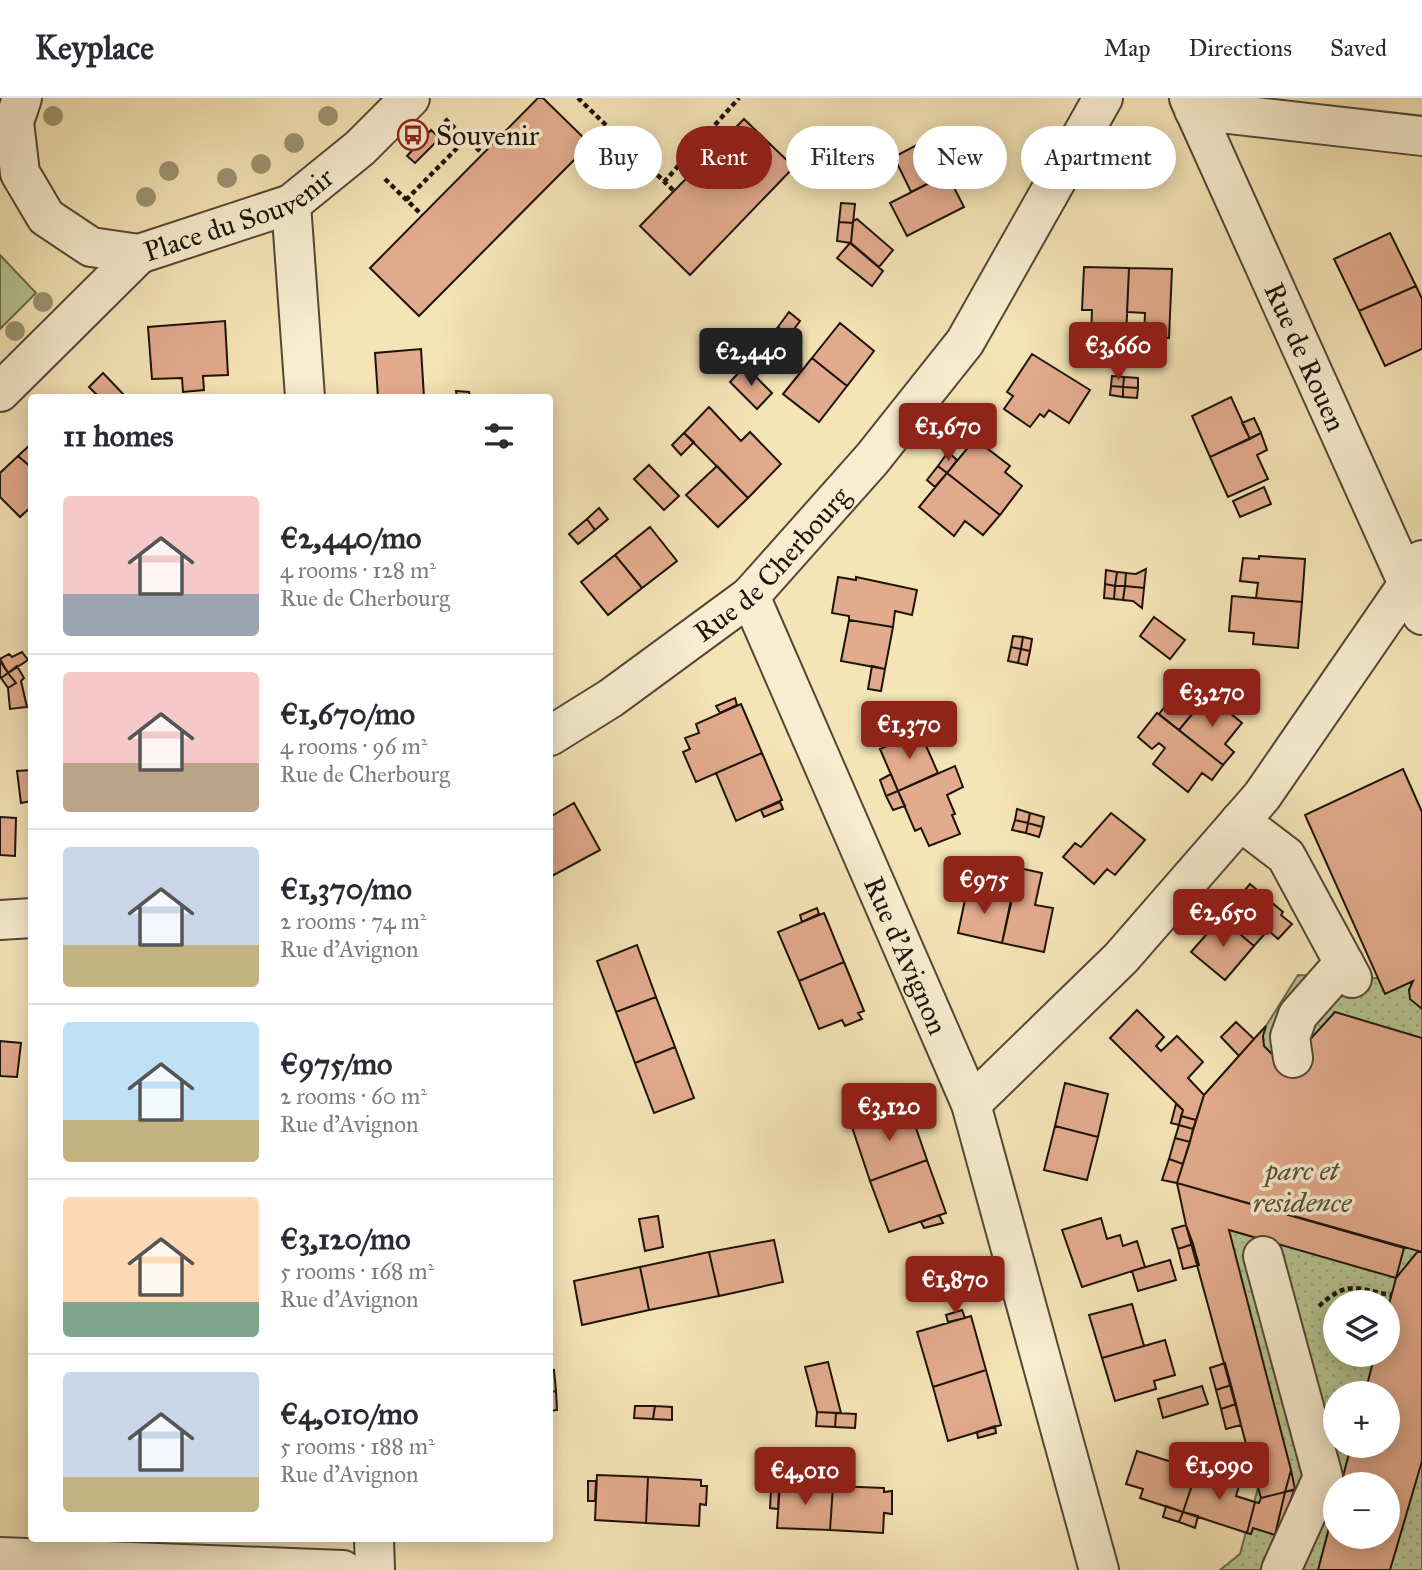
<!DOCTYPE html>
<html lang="en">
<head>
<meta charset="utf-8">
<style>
	:root { --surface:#fff; --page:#f2f2f3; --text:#2b2b33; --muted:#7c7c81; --line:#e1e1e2; --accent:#8f2418 }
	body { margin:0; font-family:"IM FELL Great Primer",serif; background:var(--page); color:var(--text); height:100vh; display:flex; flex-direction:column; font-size:26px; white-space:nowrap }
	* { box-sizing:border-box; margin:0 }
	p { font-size:23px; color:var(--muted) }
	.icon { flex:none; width:38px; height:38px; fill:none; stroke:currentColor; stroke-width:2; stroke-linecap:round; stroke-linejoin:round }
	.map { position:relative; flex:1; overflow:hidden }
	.drawer { position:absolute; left:28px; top:296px; width:525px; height:1148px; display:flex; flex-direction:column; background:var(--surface); border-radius:7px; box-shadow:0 4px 18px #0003 }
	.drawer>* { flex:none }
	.hud { position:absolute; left:574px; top:28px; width:665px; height:63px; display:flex; gap:14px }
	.controls { position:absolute; left:1323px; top:1192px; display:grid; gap:14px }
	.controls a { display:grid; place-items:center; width:77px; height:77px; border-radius:50%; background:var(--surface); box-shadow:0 4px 18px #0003; font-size:35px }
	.price { position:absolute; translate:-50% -60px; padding:0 16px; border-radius:7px; background:var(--accent); color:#fff; font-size:23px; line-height:46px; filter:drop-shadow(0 2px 4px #0008) }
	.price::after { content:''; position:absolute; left:50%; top:42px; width:21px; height:16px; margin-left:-10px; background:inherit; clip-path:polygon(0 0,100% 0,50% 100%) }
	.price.current { background:#222; color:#fff }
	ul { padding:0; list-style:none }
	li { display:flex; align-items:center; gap:21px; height:175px; padding:0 35px }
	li+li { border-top:2px solid var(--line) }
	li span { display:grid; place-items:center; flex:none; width:196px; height:140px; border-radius:7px; color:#555 }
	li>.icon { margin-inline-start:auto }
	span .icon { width:84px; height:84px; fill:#fffc; stroke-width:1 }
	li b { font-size:30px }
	h2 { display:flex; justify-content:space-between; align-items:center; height:84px; padding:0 35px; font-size:30px }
	.chip { padding:0 24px; border-radius:32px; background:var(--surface); box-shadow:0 4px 18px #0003; font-size:24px; line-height:63px }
	.chip.current { background:var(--accent); color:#fff }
	header { display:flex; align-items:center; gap:42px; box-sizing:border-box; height:98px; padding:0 35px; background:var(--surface); border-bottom:2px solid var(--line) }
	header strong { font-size:33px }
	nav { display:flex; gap:38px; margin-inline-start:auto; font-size:24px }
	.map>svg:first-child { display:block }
	.grass { fill:#b6c592; stroke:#6a6c4e; stroke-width:2 }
	.park { fill:url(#park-dots); stroke:#6a6c4e; stroke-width:2; fill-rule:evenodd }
	.building { fill:#e3ab8d; stroke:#1d140b; stroke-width:2 }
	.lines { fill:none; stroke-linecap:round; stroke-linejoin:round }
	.minor-casing { stroke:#534836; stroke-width:42 }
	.path { stroke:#1d140b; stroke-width:4.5; stroke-dasharray:5 3.5; stroke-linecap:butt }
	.minor { stroke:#f8edd0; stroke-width:38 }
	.tree { fill:#9c9472 }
	.labels { text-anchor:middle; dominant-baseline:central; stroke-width:7; stroke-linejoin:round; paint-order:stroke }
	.poi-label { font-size:28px; fill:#1d140b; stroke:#f8edd0; text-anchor:start }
	.street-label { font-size:28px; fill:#1d140b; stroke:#f8edd0 }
	.park-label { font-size:28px; font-style:italic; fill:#53523a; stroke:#f8edd0 }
</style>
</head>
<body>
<header>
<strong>Keyplace</strong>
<nav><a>Map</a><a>Directions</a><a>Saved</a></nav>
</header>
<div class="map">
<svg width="1422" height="1472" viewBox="0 0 1422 1472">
	<defs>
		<pattern id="park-dots" width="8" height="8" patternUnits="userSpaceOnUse" patternTransform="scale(1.75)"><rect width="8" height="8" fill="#b6c592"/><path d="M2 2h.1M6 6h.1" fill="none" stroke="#9ca87d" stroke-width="1.8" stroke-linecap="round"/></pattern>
	</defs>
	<rect width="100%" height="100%" fill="#f5e4b6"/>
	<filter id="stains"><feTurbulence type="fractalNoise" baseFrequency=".00286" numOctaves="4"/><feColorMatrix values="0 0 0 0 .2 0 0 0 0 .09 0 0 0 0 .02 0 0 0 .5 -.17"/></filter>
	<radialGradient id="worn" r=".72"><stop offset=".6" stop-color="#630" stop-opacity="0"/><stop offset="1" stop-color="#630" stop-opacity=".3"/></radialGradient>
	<path class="grass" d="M0,157L36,195L0,231Z"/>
	<path class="park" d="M1298,877L1422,882V1472H1220L1240,1456L1258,1390L1177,1085L1204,997L1266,928ZM1335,1204H1388V1256H1335ZM1335,1295H1388V1348H1335ZM1335,1386H1388V1438H1335Z"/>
	<path class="building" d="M538,0H543L590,46L419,218L370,170Z
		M744,21L794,69L690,177L640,128Z
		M850,31L870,32L866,74L845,72Z
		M431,32L440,40L415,65L407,58Z
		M928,41L947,76L911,94L894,59Z
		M947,76L964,109L907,138L890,105Z
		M841,105L855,106L853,125L839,124Z
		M857,121L893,152L879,169L851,145L853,123Z
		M839,124L853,125L851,145L837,143Z
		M1390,135L1416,188L1359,213L1334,161Z
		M850,145L883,173L872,188L837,160Z
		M1084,169L1129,170L1126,241L1091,239L1092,212H1082Z
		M1129,170L1172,171L1169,240H1144L1145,215L1127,214Z
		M1416,188L1422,201V251L1385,268L1359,213Z
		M789,214L800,223L789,238L778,229Z
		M225,223L228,277L203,278L204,292L183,294L182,280L152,281L148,229Z
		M840,225L874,253L847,288L812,260Z
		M778,229L789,238L776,255L766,245Z
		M421,251L424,299H378L375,255Z
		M1032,256L1090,292L1069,325L1049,312L1044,319L1040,316L1030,329L1004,311L1013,298L1007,294Z
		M812,260L847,288L819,324L783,296Z
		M745,268L772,295L757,311L730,284Z
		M103,275L126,299H99L89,289Z
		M1112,278L1124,279L1123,289L1111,288Z
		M1124,279L1138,280V290L1123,289Z
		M1111,288L1123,289V299L1110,297Z
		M1123,289L1138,290L1137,300L1123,299Z
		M456,293L469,294L470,299H457Z
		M1231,299L1250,341L1210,359L1192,318Z
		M709,309L741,343L750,334L781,366L748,400L684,335Z
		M1254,320L1261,335L1250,341L1242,325Z
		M684,335L694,344L681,357L672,347Z
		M1261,335L1267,352L1257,357L1268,381L1228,399L1210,359Z
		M975,341L1010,368L1005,374L1022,388L1000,417L947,375Z
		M32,345V370L18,358Z
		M948,354L957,362L947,375L938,368Z
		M18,358L32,370V408L20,419L0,399V375Z
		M649,367L679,398L664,412L634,381Z
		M717,368L748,400L718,429L686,397Z
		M938,368L947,375L935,389L927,382Z
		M947,375L1000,417L983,437L965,423L954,438L919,409Z
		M1264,389L1271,406L1240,419L1233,403Z
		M599,410L608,421L595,432L587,421Z
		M587,421L595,432L578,446L569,436Z
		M650,429L677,463L642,490L615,457Z
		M615,457L642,490L608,517L581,484Z
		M1259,458L1305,461L1302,504L1256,500L1258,485L1240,483L1243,460L1259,461Z
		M1146,471L1144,490L1125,488L1126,475L1136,476Z
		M1106,472L1117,474L1115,488L1105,486Z
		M1117,474L1126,475L1125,488H1115Z
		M838,479L856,482V479L917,492L912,517L895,513L893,529L849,522V518L832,515Z
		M1105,486L1115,488L1114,501L1104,500Z
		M1115,488H1125L1123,502L1114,501Z
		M1125,488L1144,490L1142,510L1133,503L1123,502Z
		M1232,498L1302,504L1298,550L1253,546L1254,535L1229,533Z
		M1154,519L1185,542L1170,561L1140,538Z
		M849,522L893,529L885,571L841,563Z
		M1013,538L1023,539L1021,551L1011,549Z
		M1023,539L1032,541L1030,553L1021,551Z
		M1011,549L1021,551L1018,565L1008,563Z
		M1021,551L1030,553L1027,567L1018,565Z
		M22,554L28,562L8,575L0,561L9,556L12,559Z
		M0,563L8,575L1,580L0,578Z
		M17,568L24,580L21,583L27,609L10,611L8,590L16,585L8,575Z
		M872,568L885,571L881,593L868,591Z
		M8,575L16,585L8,590L1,580Z
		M1182,587L1203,603L1179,632L1159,616Z
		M1208,597L1242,625L1225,646L1234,654L1223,667L1179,632Z
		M735,600L737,607L720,615L716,608Z
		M741,606L762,655L696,684L683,654L690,651L685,640L699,635L696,626Z
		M1157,615L1223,667L1212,682L1202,675L1188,694L1153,666L1165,650L1159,645L1152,651L1138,639Z
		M920,634L938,675L898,693L880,651Z
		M762,655L782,702L736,723L716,675Z
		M955,668L963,689L947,697L955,716L952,717L960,736L929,748L921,730L915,733L898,693Z
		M1403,671L1422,714V911L1410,901L1409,892L1413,883L1385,896L1305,717Z
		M32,672V703L21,705L17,673Z
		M891,676L898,693L886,698L880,682Z
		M898,693L905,708L893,712L886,698Z
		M780,704L783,711L764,719L761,712Z
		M574,705L600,752L550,779V719Z
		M1017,711L1030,715L1028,725L1015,722Z
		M1030,715L1044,719L1042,729L1028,725Z
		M1111,715L1145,742L1115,777L1107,771L1094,786L1063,759L1075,745L1081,749Z
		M0,719L16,720L15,758L0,757Z
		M1015,722L1028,725L1026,735L1012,732Z
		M1028,725L1042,729L1039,739L1026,735Z
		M1019,770L1042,775L1035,807L1053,810L1044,854L1002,845Z
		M1250,786L1283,814L1281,817L1292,826L1278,841L1268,832L1254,848L1221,820Z
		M967,792L1011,802L1002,845L958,835Z
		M817,810L819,816L802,824L800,817Z
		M824,815L844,864L799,883L778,834Z
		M1221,820L1254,848L1225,882L1191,854Z
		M637,847L656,899L616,914L597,863Z
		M844,864L864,913L858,915L862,921L845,928L842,922L819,931L799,883Z
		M656,899L675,949L635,965L616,914Z
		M1137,912L1164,939L1156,948L1161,953L1177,938L1203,964L1188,980L1204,997L1196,1022L1181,1018L1183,1012L1110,940Z
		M1335,914L1422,940V1154L1177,1085L1204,997L1254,941L1266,928L1263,938L1264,948L1285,969Z
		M1236,924L1254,941L1239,958L1221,939Z
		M0,943L21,945L17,979L0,978Z
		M675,949L694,1000L654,1015L635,965Z
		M1065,985L1108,996L1098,1039L1055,1028Z
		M899,1005L901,1012L909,1010L927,1062L870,1083L852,1029L884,1017L882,1011Z
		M1176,1006L1183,1012L1179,1027L1171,1025Z
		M1181,1018L1196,1022L1193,1031L1179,1027Z
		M1179,1027L1193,1031L1190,1044L1175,1040Z
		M1055,1028L1098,1039L1087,1082L1044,1072Z
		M1175,1040L1190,1044L1183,1066L1169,1061Z
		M1169,1061L1183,1066L1177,1085L1162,1082Z
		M927,1062L946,1115L889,1134L870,1083Z
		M1177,1085L1404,1150L1396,1180L1229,1132L1291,1372L1285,1394L1261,1400L1186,1127Z
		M939,1117L943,1125L924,1130L921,1124Z
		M658,1118L663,1149L645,1153L639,1121Z
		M1101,1120L1107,1141L1120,1137L1123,1148L1137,1143L1145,1169L1082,1189L1062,1132Z
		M1186,1127L1193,1146L1178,1151L1172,1131Z
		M774,1142L783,1184L719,1198L709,1154Z
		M1193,1146L1199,1167L1183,1171L1178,1151Z
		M1418,1153L1422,1154V1363L1390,1472H1318L1335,1407V1438H1388V1386H1341L1351,1348H1388V1295H1365L1375,1256H1388V1210L1396,1180Z
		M709,1154L719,1198L649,1212L640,1169Z
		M1170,1162L1176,1182L1138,1193L1132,1173Z
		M640,1169L649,1212L582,1227L574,1183Z
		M1132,1206L1144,1248L1102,1260L1089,1217Z
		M962,1212L965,1220L948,1224L946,1217Z
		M971,1218L986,1272L933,1289L917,1234Z
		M1165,1242L1175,1277L1154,1283L1156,1291L1115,1303L1102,1260Z
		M828,1264L841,1315L817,1314L805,1269Z
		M1225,1265L1231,1287L1216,1292L1210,1270Z
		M554,1272L556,1293L550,1294V1273Z
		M986,1272L1001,1327L948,1343L933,1289Z
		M1231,1287L1236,1306L1221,1311L1216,1292Z
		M1202,1288L1208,1306L1163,1320L1158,1301Z
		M556,1293L557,1312L550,1313V1294Z
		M1236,1306L1241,1327L1226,1331L1221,1311Z
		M635,1308H655L653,1321L634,1320Z
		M655,1308L672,1309V1322L653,1321Z
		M817,1314L836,1315L835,1329L816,1328Z
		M836,1315L856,1316L855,1330L835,1329Z
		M995,1328L996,1335L978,1340L977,1334Z
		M1137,1353L1197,1372L1183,1414L1140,1400L1143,1391L1126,1386Z
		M1197,1372L1240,1385L1236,1398L1255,1404L1247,1435L1183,1414Z
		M1291,1372L1295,1391L1285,1394Z
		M597,1377L648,1379L646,1425L595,1422Z
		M648,1379L701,1382V1388H707L706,1407L700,1406L699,1428L646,1425Z
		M588,1383H596L595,1403H588Z
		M780,1386L833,1388L830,1432L777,1430Z
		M833,1388L884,1390V1394L892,1393V1416L884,1415L883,1435L830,1432Z
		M771,1391H779L778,1411L770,1410Z
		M1294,1392L1279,1438L1275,1437L1285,1394Z
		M1285,1394L1275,1437L1253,1430L1251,1436L1247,1435L1255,1404L1259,1405L1261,1400Z
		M1166,1408L1183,1414L1179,1424L1163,1419Z
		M1183,1414L1198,1418L1195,1430L1179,1424Z"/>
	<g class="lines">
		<g class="minor-casing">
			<g id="minor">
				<path id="s1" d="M22,0L14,24L20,75L46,119L91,149L139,156L291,106L360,50L410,0"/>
				<path id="s2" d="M1189,0L1422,517"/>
				<path d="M1194,12L1422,38"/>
				<path d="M291,106L305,299"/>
				<path d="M0,294L139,156"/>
				<path id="s3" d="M750,498L971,1006L1099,1472"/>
				<path id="s4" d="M550,638L611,600L750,498L872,361L965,244L1103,0"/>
				<path d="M1240,723L1286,758L1352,880"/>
				<path d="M0,822L32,820"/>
				<path d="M1293,960L1290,939L1298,917L1344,865"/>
				<path d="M971,1006L1121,860L1262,698L1408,486L1422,462"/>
				<path d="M1263,1158L1323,1379L1281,1472"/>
				<path d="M374,1440L375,1472"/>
				<path d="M0,1459L343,1472"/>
			</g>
		</g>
		<path class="path" d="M578,0L675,94
			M445,21L483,56
			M385,81L422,117
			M664,84L739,0
			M406,102L466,41
			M1319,1208C1349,1181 1356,1191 1391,1197"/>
		<use href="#minor" class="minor"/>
	</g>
	<g class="tree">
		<circle cx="53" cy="18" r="10"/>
		<circle cx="328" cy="18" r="10"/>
		<circle cx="294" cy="45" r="10"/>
		<circle cx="261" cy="66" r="10"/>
		<circle cx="169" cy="73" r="10"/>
		<circle cx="227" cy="80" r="10"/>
		<circle cx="146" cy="99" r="10"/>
		<circle cx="43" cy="204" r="10"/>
		<circle cx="15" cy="233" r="10"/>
	</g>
	<defs>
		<g id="bus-ring" transform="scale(1.575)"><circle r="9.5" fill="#f8edd0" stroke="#8f2418" stroke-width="1.5"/><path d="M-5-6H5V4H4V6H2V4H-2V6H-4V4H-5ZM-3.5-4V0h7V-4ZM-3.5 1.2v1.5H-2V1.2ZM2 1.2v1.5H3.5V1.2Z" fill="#8f2418"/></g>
	</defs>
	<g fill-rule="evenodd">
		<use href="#bus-ring" x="413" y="37"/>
	</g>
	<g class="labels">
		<g class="poi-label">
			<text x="436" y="37">Souvenir</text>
		</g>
		<g class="street-label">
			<text stroke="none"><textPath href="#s1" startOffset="338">Place du Souvenir</textPath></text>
			<text stroke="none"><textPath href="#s2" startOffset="284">Rue de Rouen</textPath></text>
			<text stroke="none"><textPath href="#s4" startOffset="282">Rue de Cherbourg</textPath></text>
			<text stroke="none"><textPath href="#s3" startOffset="392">Rue d'Avignon</textPath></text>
		</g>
		<g class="park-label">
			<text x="1302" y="1072">parc et<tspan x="1302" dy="32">residence</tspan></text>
		</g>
	</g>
	<rect width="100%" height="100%" filter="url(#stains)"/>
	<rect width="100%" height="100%" fill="url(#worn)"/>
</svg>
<div class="controls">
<a><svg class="icon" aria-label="layers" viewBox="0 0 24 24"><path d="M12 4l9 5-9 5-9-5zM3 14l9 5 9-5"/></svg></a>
<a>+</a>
<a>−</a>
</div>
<b class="price" style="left:1118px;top:284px">€3,660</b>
<b class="price current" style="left:751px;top:290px">€2,440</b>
<b class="price" style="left:948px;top:365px">€1,670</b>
<b class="price" style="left:1212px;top:631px">€3,270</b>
<b class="price" style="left:909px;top:663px">€1,370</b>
<b class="price" style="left:984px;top:818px">€975</b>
<b class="price" style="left:1223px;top:851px">€2,650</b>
<b class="price" style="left:889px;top:1045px">€3,120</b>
<b class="price" style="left:955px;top:1218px">€1,870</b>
<b class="price" style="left:1219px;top:1404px">€1,090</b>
<b class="price" style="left:805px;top:1409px">€4,010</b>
<div class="hud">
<a class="chip">Buy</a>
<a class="chip current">Rent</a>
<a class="chip">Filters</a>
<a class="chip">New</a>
<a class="chip">Apartment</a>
</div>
<section class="drawer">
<h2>11 homes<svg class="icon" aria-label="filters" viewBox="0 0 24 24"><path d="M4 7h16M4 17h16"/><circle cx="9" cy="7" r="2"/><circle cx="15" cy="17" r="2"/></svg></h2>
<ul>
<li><span style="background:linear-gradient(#f6c9c9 70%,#9aa5b1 0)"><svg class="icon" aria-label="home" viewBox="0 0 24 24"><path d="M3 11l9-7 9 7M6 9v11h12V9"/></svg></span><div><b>€2,440/mo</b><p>4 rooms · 128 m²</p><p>Rue de Cherbourg</p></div></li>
<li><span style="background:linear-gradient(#f6c9c9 65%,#b9a48a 0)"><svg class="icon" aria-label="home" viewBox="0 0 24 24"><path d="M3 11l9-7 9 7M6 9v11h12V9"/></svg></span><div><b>€1,670/mo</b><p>4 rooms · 96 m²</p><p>Rue de Cherbourg</p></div></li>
<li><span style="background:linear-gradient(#c9d6e8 70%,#c2b280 0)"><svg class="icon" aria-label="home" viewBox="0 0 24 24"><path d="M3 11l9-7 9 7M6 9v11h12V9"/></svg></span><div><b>€1,370/mo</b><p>2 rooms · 74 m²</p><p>Rue d'Avignon</p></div></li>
<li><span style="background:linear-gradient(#bfe0f5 70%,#c2b280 0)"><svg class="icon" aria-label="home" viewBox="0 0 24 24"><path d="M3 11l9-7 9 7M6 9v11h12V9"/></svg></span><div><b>€975/mo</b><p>2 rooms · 60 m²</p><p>Rue d'Avignon</p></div></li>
<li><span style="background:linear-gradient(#ffd9b3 75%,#7fa58c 0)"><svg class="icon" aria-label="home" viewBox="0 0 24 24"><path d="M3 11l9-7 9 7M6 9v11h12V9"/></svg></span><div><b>€3,120/mo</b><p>5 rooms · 168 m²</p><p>Rue d'Avignon</p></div></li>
<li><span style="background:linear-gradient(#c9d6e8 75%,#c2b280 0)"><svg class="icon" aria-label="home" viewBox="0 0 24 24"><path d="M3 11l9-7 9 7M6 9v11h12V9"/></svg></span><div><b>€4,010/mo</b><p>5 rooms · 188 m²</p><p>Rue d'Avignon</p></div></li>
</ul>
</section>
</div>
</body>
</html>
